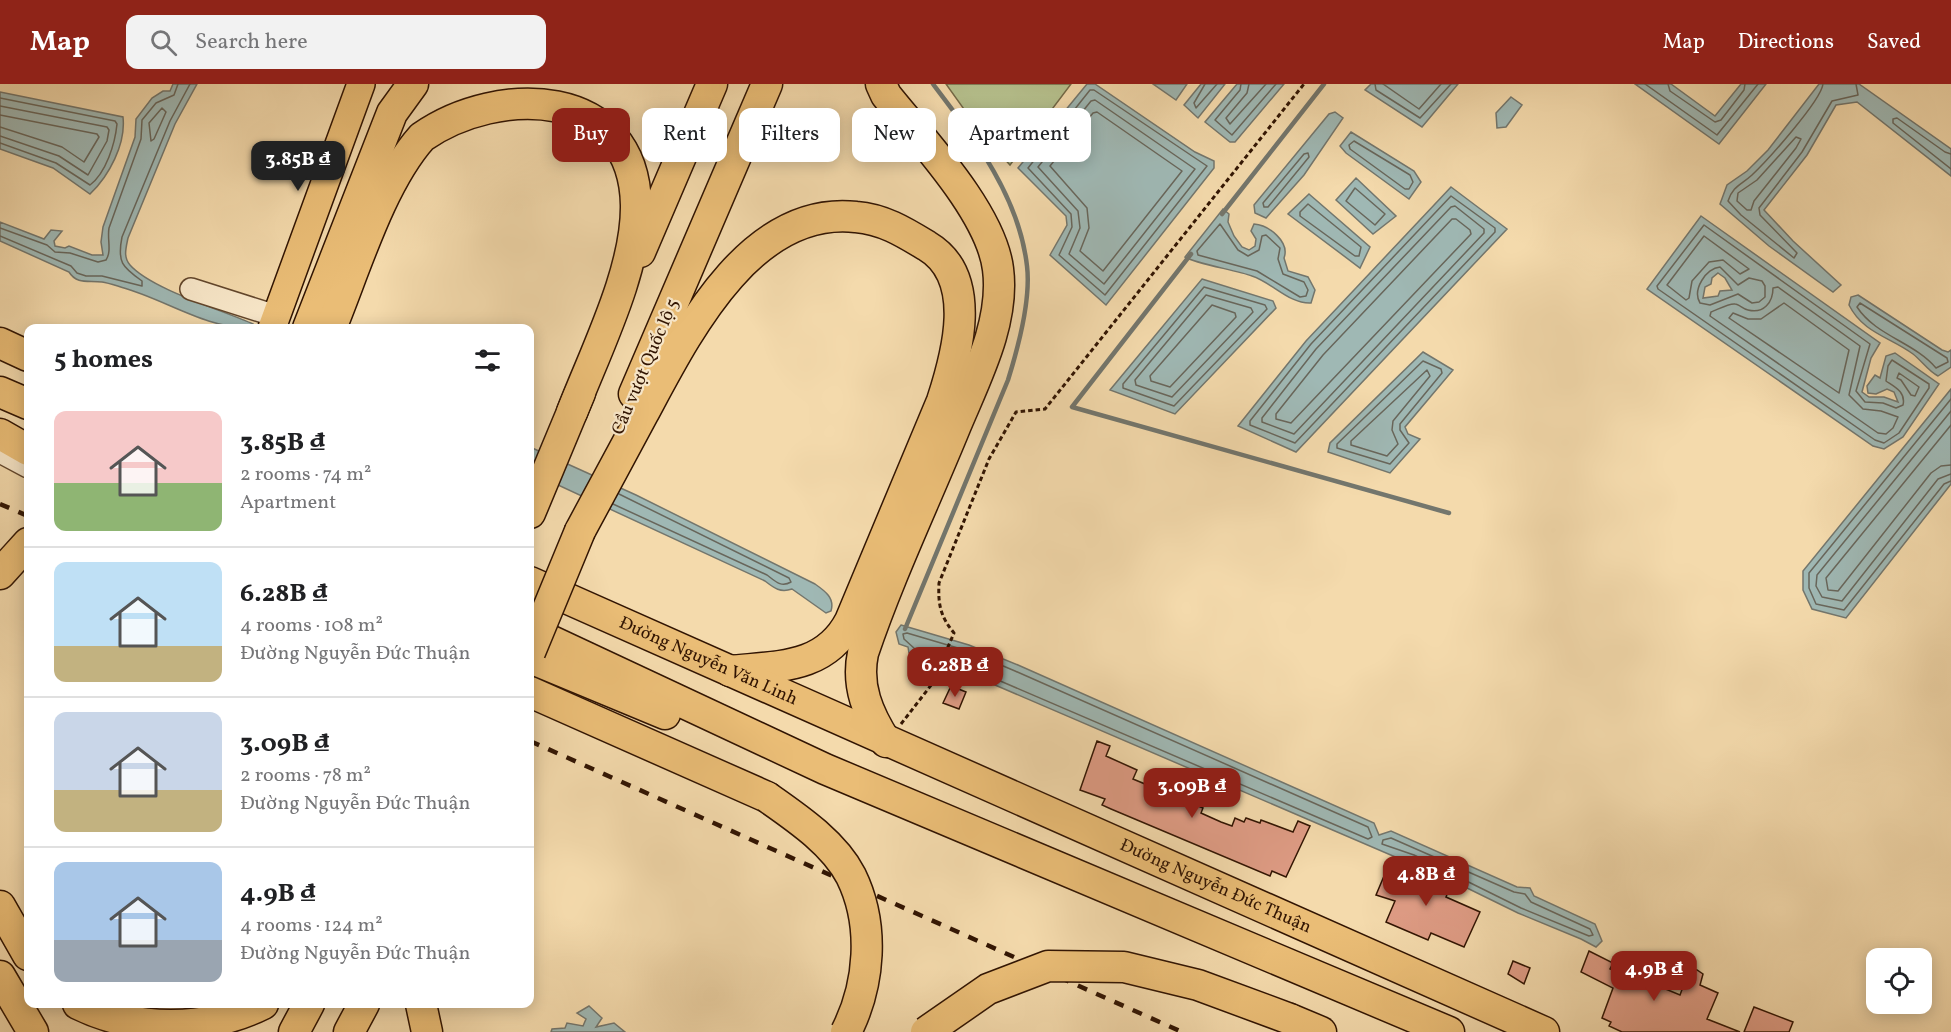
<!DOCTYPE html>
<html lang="en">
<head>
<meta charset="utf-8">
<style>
	:root { --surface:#fff; --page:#f2f2f2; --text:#202124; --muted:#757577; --line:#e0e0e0; --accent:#8f2418 }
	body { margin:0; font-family:Vollkorn,serif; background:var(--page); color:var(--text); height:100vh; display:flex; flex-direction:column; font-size:22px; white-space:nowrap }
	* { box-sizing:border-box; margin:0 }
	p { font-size:20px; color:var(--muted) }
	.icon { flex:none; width:33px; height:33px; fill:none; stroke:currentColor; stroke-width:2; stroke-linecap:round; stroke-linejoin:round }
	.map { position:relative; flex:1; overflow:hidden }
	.sheet { position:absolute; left:24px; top:240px; width:510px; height:684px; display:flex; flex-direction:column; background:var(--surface); border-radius:12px; box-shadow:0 3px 15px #0003 }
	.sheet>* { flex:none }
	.banner { position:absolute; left:552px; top:24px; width:570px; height:54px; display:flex; gap:12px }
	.tools { position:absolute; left:1866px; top:864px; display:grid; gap:12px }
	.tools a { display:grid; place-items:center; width:66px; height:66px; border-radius:12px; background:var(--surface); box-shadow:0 3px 15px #0003; font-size:30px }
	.price { position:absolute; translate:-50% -51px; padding:0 14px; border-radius:12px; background:var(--accent); color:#fff; font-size:20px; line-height:39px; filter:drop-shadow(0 2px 3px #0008) }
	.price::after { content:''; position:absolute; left:50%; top:36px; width:18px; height:14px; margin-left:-9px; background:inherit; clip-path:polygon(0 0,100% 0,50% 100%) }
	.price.current { background:#222; color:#fff }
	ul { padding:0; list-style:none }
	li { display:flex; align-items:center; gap:18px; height:150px; padding:0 30px }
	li+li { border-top:2px solid var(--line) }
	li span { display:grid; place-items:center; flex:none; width:168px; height:120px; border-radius:12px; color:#555 }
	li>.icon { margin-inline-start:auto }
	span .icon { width:72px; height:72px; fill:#fffc; stroke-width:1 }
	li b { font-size:26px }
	h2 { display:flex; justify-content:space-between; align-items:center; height:72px; padding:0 30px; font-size:26px }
	.chip { padding:0 21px; border-radius:12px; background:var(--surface); box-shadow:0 3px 15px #0003; font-size:21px; line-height:54px }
	.chip.current { background:var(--accent); color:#fff }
	header { display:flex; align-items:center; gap:36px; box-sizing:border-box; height:84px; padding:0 30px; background:var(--accent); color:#fff }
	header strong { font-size:28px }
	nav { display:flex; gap:33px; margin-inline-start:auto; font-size:21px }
	.search { width:420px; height:54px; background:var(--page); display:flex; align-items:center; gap:15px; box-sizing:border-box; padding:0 21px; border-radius:12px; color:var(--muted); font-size:22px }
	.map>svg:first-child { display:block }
	.green { fill:#b6c18e; stroke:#746a48; stroke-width:1.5 }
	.water { fill:#9fb8b4; stroke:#73766d; stroke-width:1.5; fill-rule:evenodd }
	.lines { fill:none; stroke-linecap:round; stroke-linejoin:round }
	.shore { stroke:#68665b; stroke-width:1.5 }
	.stream { stroke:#73766d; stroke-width:4.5 }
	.building { fill:#df9c85; stroke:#311402; stroke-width:1.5 }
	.minor-casing { stroke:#62462c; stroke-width:24 }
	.major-casing { stroke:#311402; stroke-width:30 }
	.highway-casing { stroke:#311402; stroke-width:33 }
	.path { stroke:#311402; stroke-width:3; stroke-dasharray:4.5 3; stroke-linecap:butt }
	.minor { stroke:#f8e7c9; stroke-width:21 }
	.major { stroke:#eabd76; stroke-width:27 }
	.highway { stroke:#eabd76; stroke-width:30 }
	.rail { stroke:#311402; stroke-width:4.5; stroke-dasharray:10 10; stroke-linecap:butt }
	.highway-bridge-casing { stroke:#311402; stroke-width:33; stroke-linecap:butt }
	.highway-bridge { stroke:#eabd76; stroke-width:30 }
	.labels { text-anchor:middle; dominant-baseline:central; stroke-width:4.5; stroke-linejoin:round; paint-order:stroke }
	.street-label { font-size:18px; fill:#311402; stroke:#f8e7c9 }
</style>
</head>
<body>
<header>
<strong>Map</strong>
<div class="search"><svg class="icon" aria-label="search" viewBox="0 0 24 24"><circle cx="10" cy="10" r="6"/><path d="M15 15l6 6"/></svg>Search here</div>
<nav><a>Map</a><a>Directions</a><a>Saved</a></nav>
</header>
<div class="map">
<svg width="1951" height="948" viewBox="0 0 1951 948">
	<rect width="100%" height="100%" fill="#f4daac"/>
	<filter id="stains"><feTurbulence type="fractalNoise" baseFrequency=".00333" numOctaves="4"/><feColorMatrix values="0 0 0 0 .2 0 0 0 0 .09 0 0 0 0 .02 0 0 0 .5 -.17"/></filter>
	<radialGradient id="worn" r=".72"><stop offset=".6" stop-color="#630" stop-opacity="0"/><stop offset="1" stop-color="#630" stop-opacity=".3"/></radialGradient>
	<path class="green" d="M946,0H1071L1010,81L1000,70L998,62L991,63Z"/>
	<path class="water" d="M173,0H197L175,40L128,154C126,164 123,173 130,181C151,205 222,226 253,240L251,244C207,245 166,216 124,204C117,202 109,199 102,198C89,196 77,201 69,188L0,157V138L44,155L51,146L62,147L54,157L55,162L65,164L69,162L92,171H103L101,158L103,143L135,53L136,35L152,14L163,7H170Z
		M1087,0H1095L1195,68L1214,77V84L1106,221L1050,171L1067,141L1066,132L1018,84Z
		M1153,0H1187L1176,16Z
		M1201,0H1225L1198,34L1184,21Z
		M1237,0H1284L1235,58H1230L1205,38Z
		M1371,0H1458L1422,43L1365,6Z
		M1635,0H1671L1715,32L1741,0H1766L1719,60Z
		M1819,0H1859L1951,65V92L1857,18L1836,21L1807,71L1764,126L1793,157L1841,201L1833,208L1769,162L1720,120L1727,101L1747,87L1768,66Z
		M0,8L123,33C126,60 109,92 90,110L53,84L0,65Z
		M1511,13L1522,21L1506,43L1497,44L1496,29Z
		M1335,28L1343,34L1304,91L1266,134L1255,129L1254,121L1329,30Z
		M1351,48L1414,87L1421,98L1409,115L1346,69L1340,62Z
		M1356,94L1396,132L1373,150L1336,116Z
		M1451,103L1507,145L1296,368L1238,342L1306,257Z
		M1309,110L1370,163L1360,184L1288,130Z
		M1223,125L1229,130L1228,138L1234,152L1242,163L1249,166L1255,162L1256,155L1251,147L1254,140C1269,141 1290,158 1284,174L1288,187L1308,193L1315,206L1311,219C1289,220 1273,199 1252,192C1236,186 1196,180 1185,173Z
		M1701,132L1880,259L1871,274L1862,308L1869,313H1884L1898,318L1894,308L1887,305L1876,310L1868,309L1867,302L1875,291L1880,294L1886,272L1895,269L1939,300L1903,353L1884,365L1873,362L1647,205ZM1718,189L1725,194L1732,206L1720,207L1718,212L1703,214L1705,203L1711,200L1712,194Z
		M1202,195L1273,217L1276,224L1175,330L1110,306Z
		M1858,211L1942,266L1948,268L1951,266V283L1938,292C1928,287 1922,277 1913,270C1890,253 1863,249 1849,221L1851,213Z
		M1423,268L1453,286L1405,343L1408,350L1420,355L1390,389L1328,368L1330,359Z
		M1951,305V400L1846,534L1812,525L1803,506V487Z
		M530,363L636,411L815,500C825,507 835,514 831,527L826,529L792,505C780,509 774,504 765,497L530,388Z
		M901,541L969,561L1018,581L1374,739L1379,751L1391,747L1517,803L1530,804L1534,812L1595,840L1602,857L1596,863L1581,855L1518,829L1412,777L1400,775L995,601L909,569L908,563L899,560L896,548Z
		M589,922L602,934L596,943L614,939L625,948H551L552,945L565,944L567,939L583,942L586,935L577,929Z"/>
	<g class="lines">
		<path class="shore" d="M1205,0L1194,19L1196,24L1217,0
			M1241,0L1240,6L1215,36L1232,51L1276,0
			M1249,0L1247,9L1226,34L1230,40L1266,0
			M1375,0L1376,6L1420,34L1451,0
			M1383,0L1419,25L1441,0
			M1645,0L1717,51L1758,0
			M1668,0L1670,7L1715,38L1721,36L1744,6L1745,0
			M1823,0C1821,17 1766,78 1752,91C1741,101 1733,102 1728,117L1741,131L1794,174L1797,169L1760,131L1759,124L1802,68L1832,17L1858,11L1856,0
			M1090,6H1094L1207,82L1105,211L1059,171L1072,143L1071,130L1028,84Z
			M0,14L115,37L117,40C115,60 106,89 90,101L56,79L0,59
			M1095,16L1195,85L1104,200L1069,170L1080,144L1078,127L1038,83L1091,17Z
			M0,22L107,43L109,46L107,57L88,91L59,72L0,52
			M162,24L166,28L154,55L151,57L149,39Z
			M1097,28L1182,87L1103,187L1080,167L1089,144L1087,124L1050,82L1093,29Z
			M0,31L97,50L99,53L84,78L62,63L0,43
			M1796,53L1801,55L1796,64L1754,117L1751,126H1747L1737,117L1738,109L1757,96Z
			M1354,57L1410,91L1413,98L1409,105H1405L1350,65L1349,61Z
			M1304,70L1308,69L1309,73L1268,123H1264L1263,119Z
			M1951,70L1945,68L1897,34L1893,35V39L1951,85
			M1355,104L1385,130L1375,141L1346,117Z
			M1451,112L1495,144V148L1295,359L1250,341V337L1311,260Z
			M1308,120L1361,163L1359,172H1355L1300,132V128Z
			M1455,122L1484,145V149L1294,350L1262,338V334L1316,265L1451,123Z
			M1452,135H1456L1470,146L1471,150L1291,339L1276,335V330L1323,271Z
			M1220,140L1238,166L1248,172L1259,166L1262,152L1266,151L1280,164L1278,175L1283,190L1304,198L1308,206L1306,212L1300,213L1257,187L1198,171L1197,167Z
			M1704,141L1870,260L1856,307L1865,318L1883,319L1896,324L1903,321C1906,308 1895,303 1886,297L1888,282L1892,276L1929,300V304L1899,349L1884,359L1875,356L1658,205L1657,202Z
			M0,144L47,161L55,168L70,169L98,178L106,176C112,167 107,155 109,144L141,55L142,36L156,19L174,11L178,0
			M0,152L71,182L77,189L86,192H102L142,202V197C122,183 117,178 122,153L170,37L190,0
			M1704,152L1749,185L1740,190L1723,176L1709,178L1692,197L1689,214L1686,216L1667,201Z
			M1720,183L1738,201L1749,194L1762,197L1765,202V213L1759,218L1752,219L1738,210L1710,221L1700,219C1692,206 1706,184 1720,183Z
			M1204,203L1265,221L1267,225L1174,322L1123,304V300Z
			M1778,203L1860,262L1849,311L1863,325L1881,327L1898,333L1893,344L1886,350L1878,349L1710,232L1711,228C1717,226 1729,219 1735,220C1739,220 1743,225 1748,226C1764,230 1773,218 1773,204Z
			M1206,211L1251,224L1253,228L1172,313L1136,301L1135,296Z
			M1784,219L1849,266L1839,309L1729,234L1733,229L1748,235H1761Z
			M1860,219L1947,274L1948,278L1936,284C1914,258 1876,252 1857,223Z
			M1212,221L1235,229L1236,233L1170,303L1151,297L1150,292Z
			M1423,277L1441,285L1442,289L1400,340V346L1409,359L1390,380L1337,364V360Z
			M1427,286L1430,292L1393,337L1392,346L1398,360L1387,372L1351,361V357Z
			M1899,289L1919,303L1915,312L1911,311L1901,296L1897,294Z
			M1951,315L1809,489V504L1816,520L1844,526L1944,400L1951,397
			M1951,327L1817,491L1816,502L1822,513L1842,517L1938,395L1951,390
			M1951,341L1826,494L1828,506L1838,507L1931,389L1941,382L1951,381
			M613,420L767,491C775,497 781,504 791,498L789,494L619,410
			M907,549L968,567L1015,587L1368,743L1372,753L1368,755L998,596L933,573L915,565L904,555L903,550Z
			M1391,754L1514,808L1525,810L1531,818L1590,845L1593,851L1589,852L1521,824L1414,771L1382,760L1383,756Z"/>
		<path class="stream" d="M1222,130L1324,0
			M1191,170L1072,323L1449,429
			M905,545L1008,296C1018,264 1031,215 1027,182C1019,112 974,54 933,0"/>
	</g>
	<path class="building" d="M951,602L966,608L959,625L943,619Z
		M1097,657L1110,662L1106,672L1137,686L1133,695L1203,724L1201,729L1221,738L1232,742L1235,734L1244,738L1246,734L1260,739L1261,736L1293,748L1298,737L1310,742L1286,793L1272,787L1270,792L1111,725L1102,721L1105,715L1080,706Z
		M1409,783L1450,803L1446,813L1480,828L1464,863L1431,849L1428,856L1386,838L1395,817L1376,811L1387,785L1405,793Z
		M1589,867L1613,879L1610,885L1637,897L1639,894L1680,911L1690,884L1697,886L1703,890L1700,901L1718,909L1707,935L1740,948H1622L1609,942L1611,938L1602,934L1613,904L1581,888Z
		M1513,877L1530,884L1524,900L1508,890Z
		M1754,923L1793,938L1789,948H1744Z"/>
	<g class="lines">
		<g class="minor-casing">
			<path id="minor" d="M191,205L276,232
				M0,368L28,383"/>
		</g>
		<g class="major-casing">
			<path id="major" d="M272,244L361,0"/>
		</g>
		<g class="highway-casing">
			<g id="highway">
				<path d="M881,0L886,11C921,55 991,128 998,185C1005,238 976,293 956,341C925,417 889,492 863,569C856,602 868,630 886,658"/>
				<path d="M640,168L712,0"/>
				<path d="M308,244L392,29L413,0"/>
				<path d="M331,244C355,186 380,100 422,53C498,0 634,2 636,121C637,186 596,266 572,328"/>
				<path d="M0,259L28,272"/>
				<path d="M0,308L28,320"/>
				<path d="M634,310L767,0"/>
				<path d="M0,350L28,366"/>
				<path d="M530,429L580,309"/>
				<path d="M580,447C601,408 622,369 643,330C685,252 749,121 856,133C883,135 904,148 927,162C979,193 957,271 942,317L850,537C825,585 778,582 730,587"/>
				<path d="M0,490L28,459"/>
				<path id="s1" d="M530,498L1544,948"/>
				<path d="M530,547L825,685L1449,948"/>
				<path d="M530,574L665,630"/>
				<path d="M530,608L767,713"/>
				<path d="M0,822L28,871"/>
				<path d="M0,892L33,948"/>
				<path d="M78,920C135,948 207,948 263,920"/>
				<path d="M421,920L427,948"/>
				<path d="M1290,935L1321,948"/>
				<path d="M294,948L309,920"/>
				<path d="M349,948L364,920"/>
			</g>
		</g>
		<path class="path" d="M901,640L932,600L954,549C940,532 938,520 939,499L989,375L1016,328L1045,325L1304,0"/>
		<use href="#minor" class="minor"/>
		<use href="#major" class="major"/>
		<use href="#highway" class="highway"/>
		<path class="rail" d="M0,420L28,432
			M530,657L1182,948"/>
		<g class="highway-bridge-casing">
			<path id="highway-bridge" d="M530,568L580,447
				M767,713C797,734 834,759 851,792C875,841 870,901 846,948
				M926,948L988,905L1048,882L1124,883L1198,901L1290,935"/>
		</g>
		<use href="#highway-bridge" class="highway-bridge"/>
	</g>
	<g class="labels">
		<g class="street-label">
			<text transform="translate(646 283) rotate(-67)">Cầu vượt Quốc lộ 5</text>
			<text stroke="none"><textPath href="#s1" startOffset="195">Đường Nguyễn Văn Linh</textPath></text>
			<text stroke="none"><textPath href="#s1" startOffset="750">Đường Nguyễn Đức Thuận</textPath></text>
		</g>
	</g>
	<rect width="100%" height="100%" filter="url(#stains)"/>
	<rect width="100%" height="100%" fill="url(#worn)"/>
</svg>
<div class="tools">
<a><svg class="icon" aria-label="locate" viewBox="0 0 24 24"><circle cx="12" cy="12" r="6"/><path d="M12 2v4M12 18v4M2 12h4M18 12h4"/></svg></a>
</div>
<b class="price current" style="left:298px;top:108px">3.85B ₫</b>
<b class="price" style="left:955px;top:614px">6.28B ₫</b>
<b class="price" style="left:1192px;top:735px">3.09B ₫</b>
<b class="price" style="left:1426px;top:823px">4.8B ₫</b>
<b class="price" style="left:1654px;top:918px">4.9B ₫</b>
<div class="banner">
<a class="chip current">Buy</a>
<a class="chip">Rent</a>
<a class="chip">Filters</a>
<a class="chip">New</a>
<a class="chip">Apartment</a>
</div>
<section class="sheet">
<h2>5 homes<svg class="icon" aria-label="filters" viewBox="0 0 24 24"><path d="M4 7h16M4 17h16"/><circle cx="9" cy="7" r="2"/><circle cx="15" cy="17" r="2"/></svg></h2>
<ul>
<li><span style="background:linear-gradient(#f6c9c9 60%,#8fb573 0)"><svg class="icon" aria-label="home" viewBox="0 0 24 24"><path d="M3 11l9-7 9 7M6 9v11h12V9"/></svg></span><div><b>3.85B ₫</b><p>2 rooms · 74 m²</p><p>Apartment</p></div></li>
<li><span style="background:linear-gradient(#bfe0f5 70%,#c2b280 0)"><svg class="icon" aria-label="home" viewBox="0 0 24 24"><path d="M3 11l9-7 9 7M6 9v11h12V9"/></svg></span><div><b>6.28B ₫</b><p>4 rooms · 108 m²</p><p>Đường Nguyễn Đức Thuận</p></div></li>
<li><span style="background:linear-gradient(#c9d6e8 65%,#c2b280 0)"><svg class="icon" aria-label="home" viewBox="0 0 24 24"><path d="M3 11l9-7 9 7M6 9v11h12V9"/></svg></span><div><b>3.09B ₫</b><p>2 rooms · 78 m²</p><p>Đường Nguyễn Đức Thuận</p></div></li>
<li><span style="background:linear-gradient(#a9c7e8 65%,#9aa5b1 0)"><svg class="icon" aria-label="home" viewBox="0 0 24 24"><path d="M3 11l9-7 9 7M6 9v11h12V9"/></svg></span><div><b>4.9B ₫</b><p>4 rooms · 124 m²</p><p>Đường Nguyễn Đức Thuận</p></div></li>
</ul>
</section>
</div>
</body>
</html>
